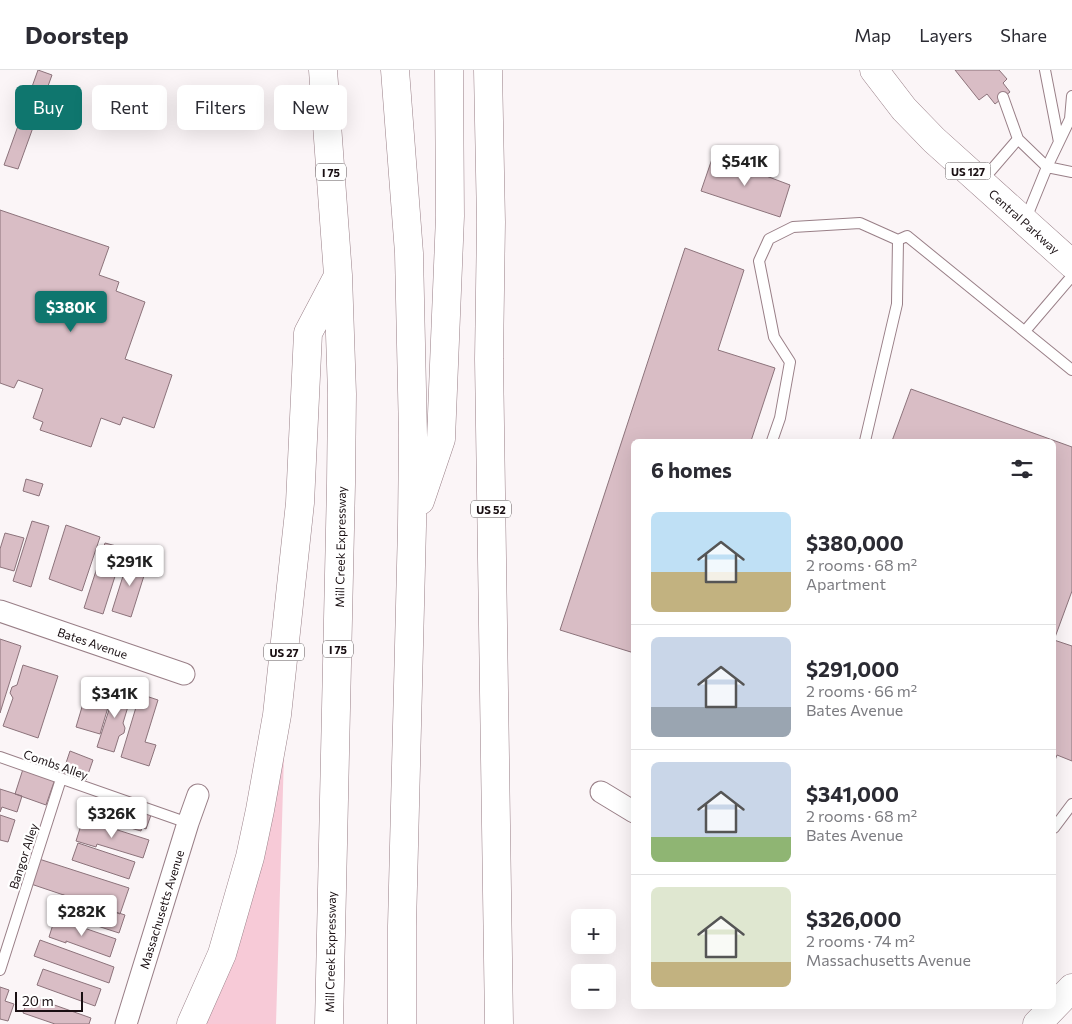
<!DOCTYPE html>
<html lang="en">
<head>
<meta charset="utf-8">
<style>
	:root { --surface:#fff; --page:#f2f2f3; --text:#2b2b33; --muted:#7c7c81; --line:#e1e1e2; --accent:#0f766e }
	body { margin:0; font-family:Commissioner,sans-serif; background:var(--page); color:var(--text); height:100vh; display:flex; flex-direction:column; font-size:19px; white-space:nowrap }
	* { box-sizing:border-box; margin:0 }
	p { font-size:16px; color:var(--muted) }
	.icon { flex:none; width:28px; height:28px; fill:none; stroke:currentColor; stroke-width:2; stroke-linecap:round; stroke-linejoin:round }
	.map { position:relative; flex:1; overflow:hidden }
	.drawer { position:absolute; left:631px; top:369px; width:425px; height:570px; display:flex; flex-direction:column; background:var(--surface); border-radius:8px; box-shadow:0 5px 20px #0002 }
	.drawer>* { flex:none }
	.top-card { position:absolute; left:15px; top:15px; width:475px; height:45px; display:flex; gap:10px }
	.tools { position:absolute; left:571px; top:839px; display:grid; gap:10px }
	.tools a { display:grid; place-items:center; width:45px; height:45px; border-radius:8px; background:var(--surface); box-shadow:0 5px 20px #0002; font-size:25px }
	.scale { position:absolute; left:15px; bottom:12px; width:68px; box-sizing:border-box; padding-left:5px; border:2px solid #190f12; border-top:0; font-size:14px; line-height:18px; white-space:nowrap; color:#190f12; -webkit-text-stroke:4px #fff; paint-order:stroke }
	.price { position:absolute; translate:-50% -42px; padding:0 11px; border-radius:5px; background:#fff; color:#222; font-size:16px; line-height:32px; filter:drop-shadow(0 1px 2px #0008) }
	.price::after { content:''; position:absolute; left:50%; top:30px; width:15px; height:11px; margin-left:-8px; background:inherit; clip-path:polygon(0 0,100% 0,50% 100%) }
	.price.current { background:var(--accent); color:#fff }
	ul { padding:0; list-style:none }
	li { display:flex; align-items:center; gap:15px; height:125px; padding:0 20px }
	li+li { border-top:1px solid var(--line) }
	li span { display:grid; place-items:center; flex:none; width:140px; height:100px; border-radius:8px; color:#555 }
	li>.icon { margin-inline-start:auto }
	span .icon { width:60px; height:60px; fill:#fffc; stroke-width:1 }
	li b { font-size:21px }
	h2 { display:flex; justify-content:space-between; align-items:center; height:60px; padding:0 20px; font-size:21px }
	.pill { padding:0 18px; border-radius:8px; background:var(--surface); box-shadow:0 5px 20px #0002; font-size:18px; line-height:45px }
	.pill.current { background:var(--accent); color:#fff }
	header { display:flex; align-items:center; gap:30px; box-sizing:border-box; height:70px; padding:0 25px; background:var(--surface); border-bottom:1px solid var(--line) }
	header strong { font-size:24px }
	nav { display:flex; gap:28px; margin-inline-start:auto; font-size:18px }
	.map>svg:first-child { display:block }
	.green { fill:#f7cad7 }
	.building { fill:#d9bdc5; stroke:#8c737b }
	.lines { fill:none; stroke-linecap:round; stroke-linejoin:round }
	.service-casing { stroke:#997f87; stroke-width:12 }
	.minor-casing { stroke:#997f87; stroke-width:23 }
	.primary-casing { stroke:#997f87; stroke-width:29 }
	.motorway-casing { stroke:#997f87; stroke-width:29 }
	.service { stroke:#fff; stroke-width:10 }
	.minor { stroke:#fff; stroke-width:21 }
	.primary { stroke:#fff; stroke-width:28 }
	.motorway { stroke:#fff; stroke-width:28 }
	.labels { text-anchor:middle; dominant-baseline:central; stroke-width:4.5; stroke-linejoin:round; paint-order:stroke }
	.shield { fill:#fff; stroke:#5e5759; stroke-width:1 }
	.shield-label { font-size:11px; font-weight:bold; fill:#190f12 }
	.street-label { font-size:12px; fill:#190f12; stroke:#fff }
</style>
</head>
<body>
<header>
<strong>Doorstep</strong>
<nav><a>Map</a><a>Layers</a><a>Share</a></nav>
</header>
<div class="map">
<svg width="1072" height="954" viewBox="0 0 1072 954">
	<rect width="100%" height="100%" fill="#fbf5f7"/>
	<path class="green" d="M284,685L276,954H204L273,726Z"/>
	<path class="building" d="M38,0L52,5L18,99L4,95Z
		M955,0H999L1007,9L1003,13L1010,22L995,34L987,24L979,30Z
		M713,86L790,115L780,147L701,121Z
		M0,140L109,177L99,205L119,212L116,221L145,232L125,289L172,305L154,358L123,347L120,355L101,348L91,377L40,360L43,352L33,348L43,319L18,310L14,318L0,313Z
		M685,178L744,200L718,280L775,298L751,371H634V583L560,560Z
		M911,319L1072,377V521L1054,570L1072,576V691L1057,685L1054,693V371H892Z
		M26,409L43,414L39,426L23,421Z
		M32,451L49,456L31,517L13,511Z
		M66,455L100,467L82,521L49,509Z
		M5,463L24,468L14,501L0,497V479Z
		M105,473L124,478L103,544L84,538Z
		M129,487L148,493L131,547L112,541Z
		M0,569L21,576L0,643Z
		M23,595L58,606L38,668L3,656L13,628L10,623L12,617L17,615Z
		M117,615L133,620L123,653L125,658L124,663L119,666L114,682L97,677Z
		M88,617L112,624L100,664L76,657Z
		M140,624L158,630L145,672L156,675L149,696L121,687Z
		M70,681L93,690L86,710L63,702Z
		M23,699L55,709L46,735L15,724Z
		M0,719L22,726L17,742L2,737L0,742Z
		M118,735L151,745L146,759L142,757L141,761L113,753Z
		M0,745L15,750L8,772L0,770Z
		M83,749L149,770L143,788L97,774L96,777L76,771Z
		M78,773L135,792L129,809L72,790Z
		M39,789L129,818L120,844L31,814Z
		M63,825L125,845L119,863L82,851L81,854L56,846Z
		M55,848L116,869L110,887L66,871V873L49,867Z
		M40,870L114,897L109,913L34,886Z
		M43,899L101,919L95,936L37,915Z
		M0,917L9,920L5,931L14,934L8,951L0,949Z
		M29,926L91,948L89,954H55L23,943Z"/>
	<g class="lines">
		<g class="service-casing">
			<path id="service" d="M1045,0L1059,72
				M1003,27L1018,69L1047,97L1072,102
				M981,112L1018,69
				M1025,151L1047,97L1070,49L1072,26
				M1025,261L1072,206
				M772,371L780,348L790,292L774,267L759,191L769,169L793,157L860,153L898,170L907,166L1072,300
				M865,371L897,234L898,170
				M0,687L188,753
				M1054,758L1072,734
				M0,900L61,709"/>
		</g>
		<g class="minor-casing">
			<g id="minor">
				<path id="s1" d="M0,541L184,604"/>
				<path d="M601,722L634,742"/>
				<path id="s2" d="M126,954L188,753L198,725"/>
			</g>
		</g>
		<g class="primary-casing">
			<g id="primary">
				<path id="s3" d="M874,0L904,39L934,70L1072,194"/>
				<path d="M1037,954L1072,918"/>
			</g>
		</g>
		<g class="motorway-casing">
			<path id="motorway" d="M323,0L338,205L342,324L341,414L329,954
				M395,0L409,183L413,365L412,456L402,856V954
				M488,0L491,152L489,289L499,954
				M420,431L441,369L450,146L449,0
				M191,954L222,884L250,787L260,740L277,645L300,433L308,263L338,206"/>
		</g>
		<use href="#service" class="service"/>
		<use href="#minor" class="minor"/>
		<use href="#primary" class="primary"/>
		<use href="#motorway" class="motorway"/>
	</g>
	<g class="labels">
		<g class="shield">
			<rect x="945.5" y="92.5" width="45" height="17" rx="4"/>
			<rect x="316" y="93.5" width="30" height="17" rx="4"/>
			<rect x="471" y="430.5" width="40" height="17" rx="4"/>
			<rect x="323" y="570.5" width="30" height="17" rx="4"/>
			<rect x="264" y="573.5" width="40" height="17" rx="4"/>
		</g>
		<g class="shield-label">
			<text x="968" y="101">US 127</text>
			<text x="331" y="102">I 75</text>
			<text x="491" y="439">US 52</text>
			<text x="338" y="579">I 75</text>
			<text x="284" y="582">US 27</text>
		</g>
		<g class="street-label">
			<text stroke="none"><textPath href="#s3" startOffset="214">Central Parkway</textPath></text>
			<text transform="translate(340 477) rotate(-89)">Mill Creek Expressway</text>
			<text stroke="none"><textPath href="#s1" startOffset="98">Bates Avenue</textPath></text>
			<text transform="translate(56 694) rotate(19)">Combs Alley</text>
			<text transform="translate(23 786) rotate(-72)">Bangor Alley</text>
			<text stroke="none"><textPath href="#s2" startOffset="120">Massachusetts Avenue</textPath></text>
			<text transform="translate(330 882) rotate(-89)">Mill Creek Expressway</text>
		</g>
	</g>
</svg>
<div class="tools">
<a>+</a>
<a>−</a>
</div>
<div class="scale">20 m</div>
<b class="price" style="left:745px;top:117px">$541K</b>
<b class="price current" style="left:71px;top:263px">$380K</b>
<b class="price" style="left:130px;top:517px">$291K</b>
<b class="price" style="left:115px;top:649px">$341K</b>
<b class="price" style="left:112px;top:769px">$326K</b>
<b class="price" style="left:82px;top:867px">$282K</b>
<div class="top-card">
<a class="pill current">Buy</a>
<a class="pill">Rent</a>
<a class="pill">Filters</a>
<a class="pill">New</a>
</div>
<section class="drawer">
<h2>6 homes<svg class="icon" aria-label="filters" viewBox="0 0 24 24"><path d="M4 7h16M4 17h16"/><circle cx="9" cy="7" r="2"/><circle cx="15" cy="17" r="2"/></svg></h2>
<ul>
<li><span style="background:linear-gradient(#bfe0f5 60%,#c2b280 0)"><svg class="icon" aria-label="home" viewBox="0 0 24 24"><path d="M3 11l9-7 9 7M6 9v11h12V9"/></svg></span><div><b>$380,000</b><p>2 rooms · 68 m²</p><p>Apartment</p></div></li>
<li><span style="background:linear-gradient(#c9d6e8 70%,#9aa5b1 0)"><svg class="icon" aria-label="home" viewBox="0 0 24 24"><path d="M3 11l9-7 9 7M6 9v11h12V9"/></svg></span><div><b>$291,000</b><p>2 rooms · 66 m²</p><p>Bates Avenue</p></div></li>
<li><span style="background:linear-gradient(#c9d6e8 75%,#8fb573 0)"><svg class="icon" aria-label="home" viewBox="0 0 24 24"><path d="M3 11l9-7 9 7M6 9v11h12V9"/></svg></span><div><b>$341,000</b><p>2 rooms · 68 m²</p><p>Bates Avenue</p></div></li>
<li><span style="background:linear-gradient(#dfe7d0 75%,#c2b280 0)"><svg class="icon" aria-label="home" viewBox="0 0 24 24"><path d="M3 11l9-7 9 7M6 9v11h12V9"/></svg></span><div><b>$326,000</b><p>2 rooms · 74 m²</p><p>Massachusetts Avenue</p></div></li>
</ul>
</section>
</div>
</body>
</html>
